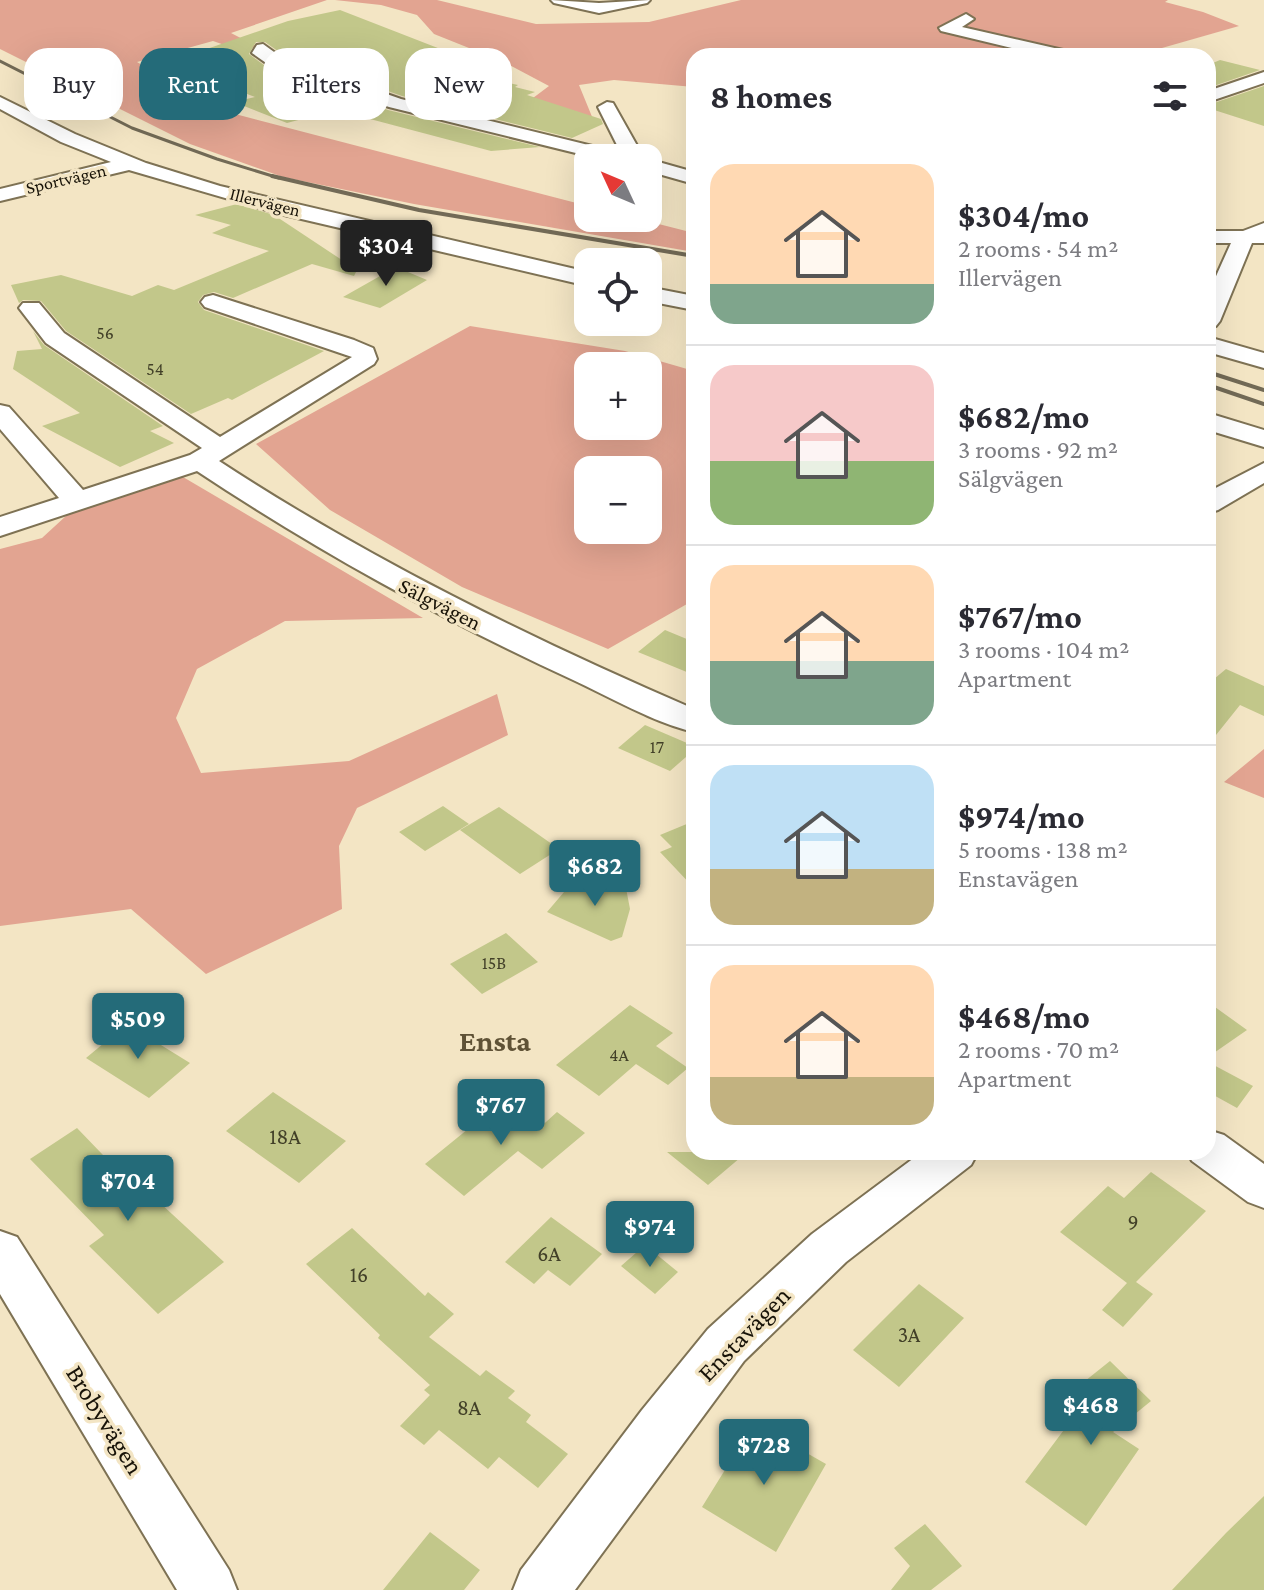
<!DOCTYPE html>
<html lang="en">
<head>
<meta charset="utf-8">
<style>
	:root { --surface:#fff; --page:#f7f7f7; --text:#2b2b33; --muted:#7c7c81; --line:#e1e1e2; --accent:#246b79 }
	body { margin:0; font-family:"Crimson Pro",serif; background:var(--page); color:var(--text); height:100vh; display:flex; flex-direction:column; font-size:30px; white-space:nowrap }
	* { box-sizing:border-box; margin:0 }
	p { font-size:26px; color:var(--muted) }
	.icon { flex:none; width:44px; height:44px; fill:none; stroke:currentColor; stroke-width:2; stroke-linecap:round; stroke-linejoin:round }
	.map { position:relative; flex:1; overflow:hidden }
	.details { position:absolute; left:686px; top:48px; width:530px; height:1112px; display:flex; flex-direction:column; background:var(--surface); border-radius:24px; box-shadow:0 8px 32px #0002 }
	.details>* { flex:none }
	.guide { position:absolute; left:24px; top:48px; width:542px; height:72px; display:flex; gap:16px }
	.needle { width:52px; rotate:314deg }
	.controls { position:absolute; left:574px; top:144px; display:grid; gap:16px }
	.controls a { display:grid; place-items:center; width:88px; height:88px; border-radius:16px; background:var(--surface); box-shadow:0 8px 32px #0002; font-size:40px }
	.price { position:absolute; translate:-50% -68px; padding:0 18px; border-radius:8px; background:var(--accent); color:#fff; font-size:26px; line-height:52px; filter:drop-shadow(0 2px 4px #0008) }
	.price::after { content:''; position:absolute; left:50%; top:48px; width:24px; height:18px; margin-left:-12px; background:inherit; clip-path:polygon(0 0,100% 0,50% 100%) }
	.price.active { background:#222; color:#fff }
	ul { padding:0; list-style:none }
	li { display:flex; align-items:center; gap:24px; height:200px; padding:0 24px }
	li+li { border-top:2px solid var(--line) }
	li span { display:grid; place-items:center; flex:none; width:224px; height:160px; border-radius:24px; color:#555 }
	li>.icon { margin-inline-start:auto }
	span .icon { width:96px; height:96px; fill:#fffc; stroke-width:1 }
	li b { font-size:34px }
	h2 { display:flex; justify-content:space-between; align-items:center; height:96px; padding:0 24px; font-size:34px }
	.tag { padding:0 28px; border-radius:24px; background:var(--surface); box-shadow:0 8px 32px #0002; font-size:28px; line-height:72px }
	.tag.active { background:var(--accent); color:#fff }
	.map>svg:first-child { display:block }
	.green { fill:#e2a491; fill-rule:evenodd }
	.building { fill:#c2c78a }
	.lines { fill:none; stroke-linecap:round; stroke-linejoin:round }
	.minor-casing { stroke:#7e7254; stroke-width:4 }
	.minor { fill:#fff; fill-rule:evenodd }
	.rail-far1 { stroke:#726a56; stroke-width:3 }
	.rail { stroke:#726a56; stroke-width:4 }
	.labels { text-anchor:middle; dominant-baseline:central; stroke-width:7; stroke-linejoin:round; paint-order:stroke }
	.far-street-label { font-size:18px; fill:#181308; stroke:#f3e5c4 }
	.number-label { font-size:18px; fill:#424028 }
	.street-label { font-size:22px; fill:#181308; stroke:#f3e5c4 }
	.near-number-label { font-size:22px; fill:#424028 }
	.near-street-label { font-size:26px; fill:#181308; stroke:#f3e5c4 }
	.district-label { font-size:30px; font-weight:bold; fill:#5f5236; stroke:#f3e5c4 }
</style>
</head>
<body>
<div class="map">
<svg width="1264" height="1590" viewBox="0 0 1264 1590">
	<rect width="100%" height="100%" fill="#f3e5c4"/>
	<path class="green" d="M0,0H327L231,33L256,46L245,52L213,41L137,62L216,109L588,206V218H635L694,233V252L414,204L283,177L190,144L0,49Z
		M335,0H437L536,24L649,22L741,0H1168L1165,2L1203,12L1239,26L1134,56H694V87L614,80L579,85L595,124L525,104L549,86L504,62L434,34L417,15L381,5Z
		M470,326L625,351L694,371V600L608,649L462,587L330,510L256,444ZM588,366H648V426H588ZM648,470V530H588V470Z
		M183,477L423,618L285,621L197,669L176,718L201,773L349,761L497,694L508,735L357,808L339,846L342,909L206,974L131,909L0,926V549L42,538L67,515Z
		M1264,749V798L1224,782Z"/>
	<path class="building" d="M340,10L461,57L433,66L518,85L515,87L535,92L527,95L601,119L603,124L572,138L402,96L282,54L265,42H256L249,54L268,68L388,110L540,147L491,151L336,110L287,123L234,102L255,97L166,63L288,21Z
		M1220,60L1260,70L1208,88V65Z
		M1264,86V126L1208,108V105Z
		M237,204L274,215L357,270L354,276L312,264L233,298L214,292L203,295L198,302L204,310L324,351L232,400L228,398L191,414L66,331L41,301L23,300L19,303L11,285L61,275L132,296L158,285L174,290L269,251L212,233L231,225L195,215Z
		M396,267L427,280L380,308L343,297Z
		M33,331L44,345L163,426L150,431L174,443L120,467L42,426L80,413L13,369L17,351L42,349Z
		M665,630L694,642V675L638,652Z
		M1226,669L1264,686V716L1240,705L1208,745V684Z
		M645,725L694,746V750L670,771L618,748Z
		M443,806L469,824L425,851L399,832Z
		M499,807L559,849L520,874L460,830Z
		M694,821V888L660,852L672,847L660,835Z
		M625,883L630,909L622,937L611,941L547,912L570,885Z
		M506,933L538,962L482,994L450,964Z
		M1208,1002L1247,1030L1208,1057Z
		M630,1005L673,1033L656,1046L688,1068L668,1085L636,1064L599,1096L556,1065Z
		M127,1024L190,1063L149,1098L86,1058Z
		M1208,1062L1253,1086L1237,1108L1208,1092Z
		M273,1092L346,1141L299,1183L226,1131Z
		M500,1103L536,1131L557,1112L585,1133L542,1169L518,1151L464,1196L425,1164Z
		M77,1128L128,1181L133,1178L224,1262L158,1314L89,1246L104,1235L30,1159Z
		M667,1152H747L708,1185Z
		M1151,1172L1206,1211L1136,1282L1153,1294L1123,1327L1102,1310L1127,1283L1060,1232L1108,1186L1124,1198Z
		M551,1217L602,1254L570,1286L548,1270L534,1284L505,1262Z
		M352,1228L425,1296L428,1292L454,1314L429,1337L480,1376L486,1370L515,1391L508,1398L531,1415L526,1422L568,1454L538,1488L499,1457L488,1469L439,1430L424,1445L400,1426L430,1395L424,1390L430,1385L378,1338L380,1335L306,1264Z
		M645,1245L678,1272L655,1294L621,1266Z
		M919,1284L964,1318L899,1387L853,1350Z
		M1110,1361L1151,1401L1113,1432L1139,1449L1086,1526L1025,1482L1090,1395L1080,1385Z
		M754,1423L826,1464L776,1552L702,1507Z
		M1264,1496V1590H1172L1226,1533Z
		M925,1524L962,1566L931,1590H891L910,1566L894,1548Z
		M430,1532L480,1570L464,1590H383Z"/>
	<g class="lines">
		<g class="minor-casing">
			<path id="minor" d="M551,0L599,3L650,0L647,3L599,13L554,3Z
				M966,14L974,19L962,27L1072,52L1074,56H1045L941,31L939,28Z
				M263,44L281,57L401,99L621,153L598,107L607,102L613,103L644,158H596L389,107L269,65L252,53L257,45Z
				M1264,72V83L1208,102V91Z
				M0,97L75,134L146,163L220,186L588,272V286L280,214L129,170L0,201V189L111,162L61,142L0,109Z
				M648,159L694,172V184L648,171Z
				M1264,223V243H1252L1220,321L1216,326L1208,328V294L1231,243H1208V231H1243Z
				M648,287L694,296V310L648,301Z
				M213,295L354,340L373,348L377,359L374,364L219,461C369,559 529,638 694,709V732C652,722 610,697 571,679C441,619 316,550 197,471L0,536V517L59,498L0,429V405L9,407L83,490L190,455L202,448L46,343L19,308L23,303H39L64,333L220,437L352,357L205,307L201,302L205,297Z
				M1208,337L1264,353V368L1208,352Z
				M1208,413L1264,430V447L1208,430Z
				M1264,463V483L1218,510L1208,513V492Z
				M1208,1130L1224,1135L1264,1164V1208L1248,1202L1192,1161L1187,1152H1208Z
				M922,1152H978L971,1165L846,1262L744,1361L575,1590H513L521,1570L642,1410L708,1329L812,1234Z
				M0,1231L17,1237L229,1570L237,1590H177L0,1294Z"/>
		</g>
		<use href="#minor" class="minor"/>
		<path class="rail-far1" d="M0,61L132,128L217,159L279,178"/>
		<path class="rail" d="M272,176L419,210L694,256
			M1208,372L1264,390
			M1208,385L1264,404"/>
	</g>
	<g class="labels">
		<g class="far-street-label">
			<text transform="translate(66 179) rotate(-13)">Sportvägen</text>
			<text transform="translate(265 202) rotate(14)">Illervägen</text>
		</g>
		<g class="number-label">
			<text x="105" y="333">56</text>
			<text x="155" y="369">54</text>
			<text x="657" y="747">17</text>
			<text x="494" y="963">15B</text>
			<text x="619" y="1055">4A</text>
		</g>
		<g class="street-label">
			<text transform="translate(440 604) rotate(27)">Sälgvägen</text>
		</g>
		<g class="near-number-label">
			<text x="285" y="1136">18A</text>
			<text x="1133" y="1222">9</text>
			<text x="549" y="1253">6A</text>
			<text x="359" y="1274">16</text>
			<text x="909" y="1334">3A</text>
			<text x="469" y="1407">8A</text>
		</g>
		<g class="near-street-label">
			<text transform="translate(744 1334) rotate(-46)">Enstavägen</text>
			<text transform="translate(105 1420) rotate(58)">Brobyvägen</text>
		</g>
		<g class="district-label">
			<text x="495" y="1040">Ensta</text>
		</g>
	</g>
</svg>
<div class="controls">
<a><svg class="needle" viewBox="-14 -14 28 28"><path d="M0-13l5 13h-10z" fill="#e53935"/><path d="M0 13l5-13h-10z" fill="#7c7c81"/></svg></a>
<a><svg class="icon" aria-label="locate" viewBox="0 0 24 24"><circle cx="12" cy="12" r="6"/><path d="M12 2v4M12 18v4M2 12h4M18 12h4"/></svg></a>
<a>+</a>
<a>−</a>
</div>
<b class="price active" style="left:386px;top:288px">$304</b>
<b class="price" style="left:595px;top:908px">$682</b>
<b class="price" style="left:138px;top:1061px">$509</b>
<b class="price" style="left:501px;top:1147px">$767</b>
<b class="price" style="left:128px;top:1223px">$704</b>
<b class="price" style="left:650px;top:1269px">$974</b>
<b class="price" style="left:1091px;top:1447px">$468</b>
<b class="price" style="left:764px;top:1487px">$728</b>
<div class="guide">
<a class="tag">Buy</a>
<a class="tag active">Rent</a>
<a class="tag">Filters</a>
<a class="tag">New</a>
</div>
<section class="details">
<h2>8 homes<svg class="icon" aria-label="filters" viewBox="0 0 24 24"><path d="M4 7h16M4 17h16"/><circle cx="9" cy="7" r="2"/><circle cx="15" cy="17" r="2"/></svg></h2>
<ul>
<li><span style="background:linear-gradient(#ffd9b3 75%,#7fa58c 0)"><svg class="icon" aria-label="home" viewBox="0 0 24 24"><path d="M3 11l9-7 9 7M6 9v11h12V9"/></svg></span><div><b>$304/mo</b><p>2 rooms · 54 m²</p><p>Illervägen</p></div></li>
<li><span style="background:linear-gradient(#f6c9c9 60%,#8fb573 0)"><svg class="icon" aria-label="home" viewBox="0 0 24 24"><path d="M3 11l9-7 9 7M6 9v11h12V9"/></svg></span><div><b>$682/mo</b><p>3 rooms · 92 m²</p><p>Sälgvägen</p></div></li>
<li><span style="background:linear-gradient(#ffd9b3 60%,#7fa58c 0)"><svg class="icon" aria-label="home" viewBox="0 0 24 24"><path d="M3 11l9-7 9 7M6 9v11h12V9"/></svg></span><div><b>$767/mo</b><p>3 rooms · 104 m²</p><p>Apartment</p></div></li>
<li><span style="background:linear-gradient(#bfe0f5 65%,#c2b280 0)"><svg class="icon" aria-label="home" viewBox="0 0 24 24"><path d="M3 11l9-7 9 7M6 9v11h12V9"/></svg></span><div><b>$974/mo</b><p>5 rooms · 138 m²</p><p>Enstavägen</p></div></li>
<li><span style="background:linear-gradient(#ffd9b3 70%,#c2b280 0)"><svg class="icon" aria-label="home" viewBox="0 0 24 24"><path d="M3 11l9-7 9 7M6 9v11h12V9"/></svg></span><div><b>$468/mo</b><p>2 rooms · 70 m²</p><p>Apartment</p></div></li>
</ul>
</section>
</div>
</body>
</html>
